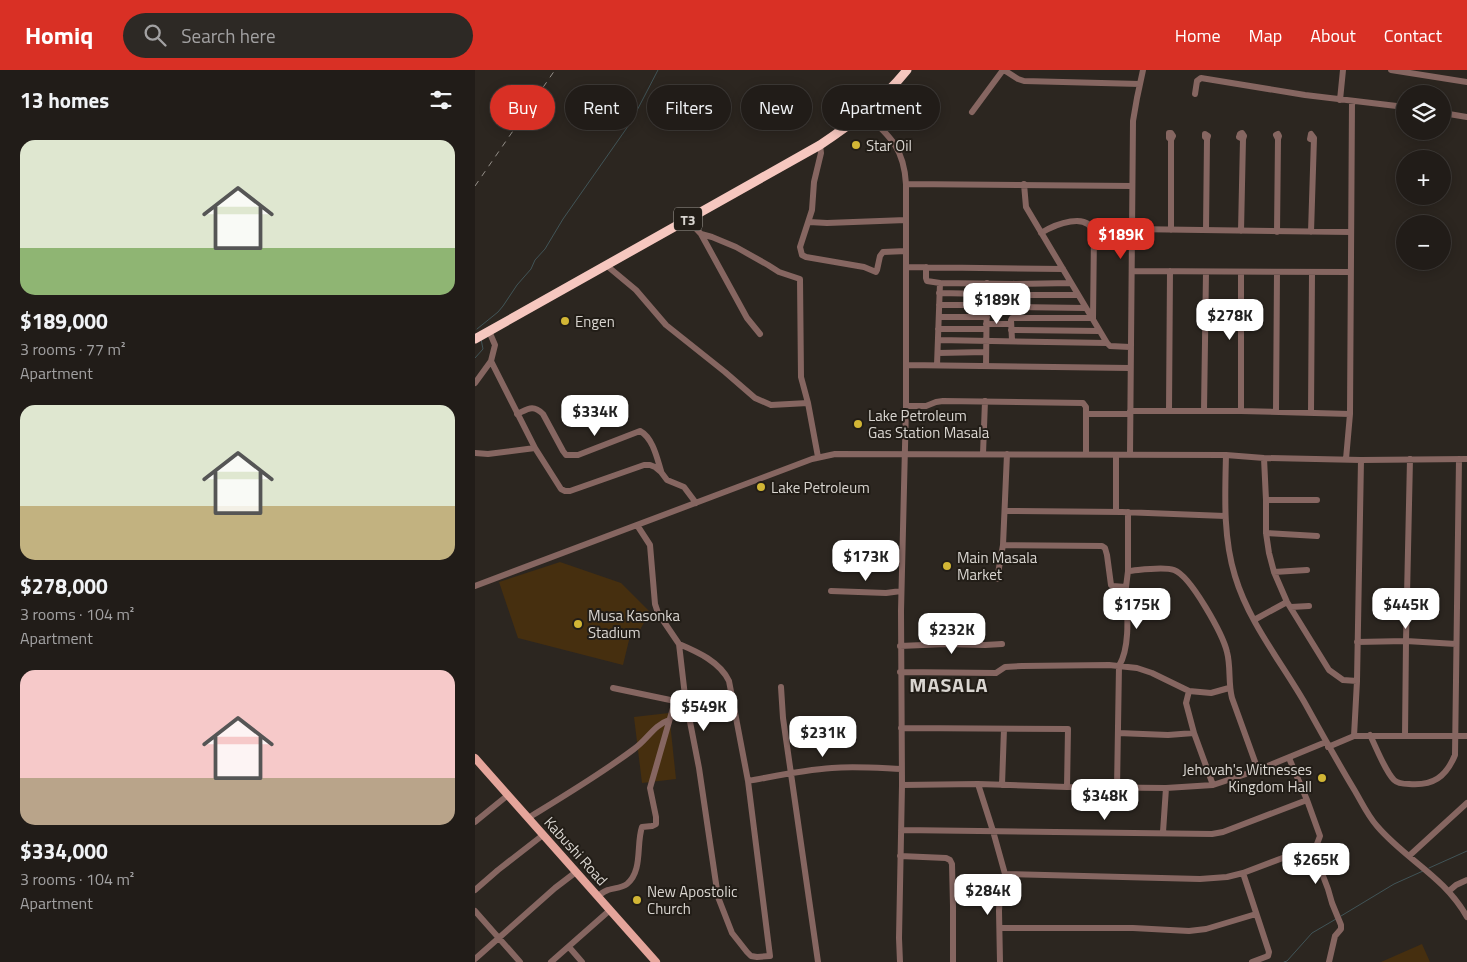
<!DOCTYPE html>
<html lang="en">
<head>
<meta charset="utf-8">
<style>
	:root { --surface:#211c18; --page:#2d2925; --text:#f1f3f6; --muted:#a2a1a2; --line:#3e3a37; --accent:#d93025 }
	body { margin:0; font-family:"Titillium Web",sans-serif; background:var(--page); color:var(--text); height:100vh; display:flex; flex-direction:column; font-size:19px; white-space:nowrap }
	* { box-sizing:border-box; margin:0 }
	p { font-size:16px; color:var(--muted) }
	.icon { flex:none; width:28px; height:28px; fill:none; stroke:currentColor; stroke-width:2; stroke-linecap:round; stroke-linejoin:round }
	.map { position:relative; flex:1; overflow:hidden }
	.sheet { display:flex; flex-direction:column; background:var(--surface); width:475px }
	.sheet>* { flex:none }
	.hud { position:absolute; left:15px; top:15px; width:475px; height:45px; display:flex; gap:10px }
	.controls { position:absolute; left:921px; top:15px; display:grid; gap:10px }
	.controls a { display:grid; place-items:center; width:55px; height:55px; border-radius:50%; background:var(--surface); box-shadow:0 2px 12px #0003,0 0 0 1px var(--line); font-size:25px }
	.price { position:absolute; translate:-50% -42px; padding:0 11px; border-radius:10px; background:#fff; color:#222; font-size:16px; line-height:32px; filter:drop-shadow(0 1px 2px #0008) }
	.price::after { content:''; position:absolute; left:50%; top:30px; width:15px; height:11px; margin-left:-8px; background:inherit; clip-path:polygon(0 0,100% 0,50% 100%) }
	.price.selected { background:var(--accent); color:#fff }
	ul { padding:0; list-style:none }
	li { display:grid; align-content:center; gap:10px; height:265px; padding:0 20px }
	li span { display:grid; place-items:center; height:155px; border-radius:15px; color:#555 }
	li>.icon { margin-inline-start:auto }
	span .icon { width:90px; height:90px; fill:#fffc; stroke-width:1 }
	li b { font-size:21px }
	h2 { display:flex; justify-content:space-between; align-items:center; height:60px; padding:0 20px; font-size:21px }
	.chip { padding:0 18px; border-radius:22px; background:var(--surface); box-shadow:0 2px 12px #0003,0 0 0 1px var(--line); font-size:18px; line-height:45px }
	.chip.selected { background:var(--accent); color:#fff }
	header { display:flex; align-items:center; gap:30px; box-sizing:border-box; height:70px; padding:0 25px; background:var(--accent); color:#fff }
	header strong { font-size:24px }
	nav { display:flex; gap:28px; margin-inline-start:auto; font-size:18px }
	.search { width:350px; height:45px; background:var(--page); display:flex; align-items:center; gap:12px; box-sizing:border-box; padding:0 18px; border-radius:28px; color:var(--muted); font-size:19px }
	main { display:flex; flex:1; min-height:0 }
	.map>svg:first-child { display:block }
	.green { fill:#462f0f }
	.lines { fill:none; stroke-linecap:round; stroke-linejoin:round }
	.stream { stroke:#415457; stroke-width:1 }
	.minor { stroke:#866661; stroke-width:6 }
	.major { stroke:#e5a59b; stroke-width:8 }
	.highway { stroke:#f6c7bf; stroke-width:9 }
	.rail { stroke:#95908a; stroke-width:1; stroke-dasharray:6 6; stroke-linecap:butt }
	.poi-dot { fill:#d2b635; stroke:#221d17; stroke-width:2 }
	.labels { text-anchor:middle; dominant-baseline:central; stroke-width:4; stroke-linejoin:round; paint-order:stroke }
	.shield { fill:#221d17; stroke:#a29e98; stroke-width:1 }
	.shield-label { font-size:14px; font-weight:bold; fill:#d9d5d0 }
	.poi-label { font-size:15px; fill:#d9d5d0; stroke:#221d17; text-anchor:start }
	.street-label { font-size:15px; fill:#d9d5d0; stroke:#221d17 }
	.district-label { font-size:20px; font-weight:bold; letter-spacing:1px; fill:#d9d5d0; stroke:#221d17 }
</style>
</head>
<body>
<header>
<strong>Homiq</strong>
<div class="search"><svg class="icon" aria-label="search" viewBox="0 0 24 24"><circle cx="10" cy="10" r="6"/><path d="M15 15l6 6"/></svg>Search here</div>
<nav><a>Home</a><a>Map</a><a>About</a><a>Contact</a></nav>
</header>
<main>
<section class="sheet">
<h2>13 homes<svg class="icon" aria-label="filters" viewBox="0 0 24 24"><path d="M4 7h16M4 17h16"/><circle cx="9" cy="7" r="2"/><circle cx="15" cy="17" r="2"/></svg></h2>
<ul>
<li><span style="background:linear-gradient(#dfe7d0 70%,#8fb573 0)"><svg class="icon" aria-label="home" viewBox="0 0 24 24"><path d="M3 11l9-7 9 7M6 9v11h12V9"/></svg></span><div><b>$189,000</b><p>3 rooms · 77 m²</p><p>Apartment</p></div></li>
<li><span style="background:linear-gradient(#dfe7d0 65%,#c2b280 0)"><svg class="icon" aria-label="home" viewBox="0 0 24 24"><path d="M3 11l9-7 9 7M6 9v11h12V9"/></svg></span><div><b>$278,000</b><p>3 rooms · 104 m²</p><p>Apartment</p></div></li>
<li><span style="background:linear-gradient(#f6c9c9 70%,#b9a48a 0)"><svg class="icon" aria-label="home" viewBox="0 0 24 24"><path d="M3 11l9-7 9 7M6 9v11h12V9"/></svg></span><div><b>$334,000</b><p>3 rooms · 104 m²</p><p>Apartment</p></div></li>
</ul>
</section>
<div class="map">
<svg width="992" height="892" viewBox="0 0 992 892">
	<rect width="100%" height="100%" fill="#2c2620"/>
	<path class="green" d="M85,492L146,513L175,542L161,567L155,566L148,595L43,568L24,512Z
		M194,643L201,709L167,713L159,647Z
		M947,874L955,892H906Z"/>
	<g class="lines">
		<path class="stream" d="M2,259L23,242L28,236L42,215L56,199L60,190L70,179L88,149L156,52L183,0
			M0,288L8,279L6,269
			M954,798L992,781
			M866,846L919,814L948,801
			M809,892L812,891L837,863L861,849"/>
		<path class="minor" d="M529,0L543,9L549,11L665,14
			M916,0L992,12
			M720,24L722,11L726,8L830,25L930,37
			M865,30L868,0
			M497,42L528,0
			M390,43C415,66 429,78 431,114V336L426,541L427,715L424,868L425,892
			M968,43L992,47
			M345,75L346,83L339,112L337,140L325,177L327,185L331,187L389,197L401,202L402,200L405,186L408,182L431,181
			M431,114L657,116
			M549,114L551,137L632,273L635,276L655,277
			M212,149L226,164L272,248L285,264
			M334,152L352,153L431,150
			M657,159L876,162
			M696,160V70L698,66L696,63H694V68L696,70
			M731,160L732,69L730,67V64L733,66L732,69
			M766,161L768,69L769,66L767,63L765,64L764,67L768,69
			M802,162L803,69L801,65L803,64L804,66L803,69
			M836,162L839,68L836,64L835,69L838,70
			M566,163C579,155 614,140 619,164L618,249
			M226,164L237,167L261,177L293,195L304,202L325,209L326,307L333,333L343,387
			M131,195L161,220L191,255L250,302L280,328L296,335L333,333
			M431,197L588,199
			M451,197V208L452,211L465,213
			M657,201L875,202
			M766,202V341
			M539,214C536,219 535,232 539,237L610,238
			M464,223L512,224
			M537,225H603
			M464,235H512
			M464,247H512
			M511,254H536
			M463,259H511
			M536,260L624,261
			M14,261L20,275L16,291L60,378L86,419L90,421H95L169,395H175L180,397L186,402L192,410L209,417L221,433
			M463,270L632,273
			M537,270L536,250L537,248H617
			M463,283L511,282
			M431,295L655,298
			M462,295L465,213L539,214L596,213
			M511,296L512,213
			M0,313L16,291
			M431,336H451L461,332L468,331L608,333L611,337V384
			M694,340L695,201
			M655,341H766L875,344
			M729,341L731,202
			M801,341L802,202
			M836,342L837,203
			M42,344C53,339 58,334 68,344L88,381L91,385H103L165,361C178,368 182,388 186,401
			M611,344H655
			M0,383L13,384L60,378
			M508,384L510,331
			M655,385L658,51L662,28L668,0
			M751,385C750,426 748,467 760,506C774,553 807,593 831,635C847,664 863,693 880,721C887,733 893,746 902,756C931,790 969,806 992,847
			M789,388L791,430V463L794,483L799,502L812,532L854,600L868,610L882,611L879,666
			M871,389L875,344L877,31
			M791,430H842
			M531,441L647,442L750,446
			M641,442V385
			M162,455L175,475L180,534L183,543L204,574L210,626L224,698L243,827L257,863L272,882L276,886L282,887L295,886L273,711L254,611C245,592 223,582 204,574
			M791,463L842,466
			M528,475L627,476L630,478L632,485L636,515L637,516L651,517L653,501V442
			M653,501C666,500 688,496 699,500C716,506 748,565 752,582C756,597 753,613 757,628L783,700
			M799,502L832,500
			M522,509L528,475L532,384
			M0,516L337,389L360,384L751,385L789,388L886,390L992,389
			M356,521L411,523L426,521
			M816,537L834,536
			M779,550L812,532
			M882,572L931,571L981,574
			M425,576L471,574L510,575L527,574
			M425,602L521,603L530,597L547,596L634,595L662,598L677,603L714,621L736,623L754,618
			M882,611L886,390
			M306,617L308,648L343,892
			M138,618L200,631H212
			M714,621L711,633L719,663L738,715
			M426,658L593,659L592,717
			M643,663L693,665L719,663
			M895,665C901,677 910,701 919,710C923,714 929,714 934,714C958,716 971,707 980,685L984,389
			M930,666H992
			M853,677L879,666H930L931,571L935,389
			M273,711C301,706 328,700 357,698C380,696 403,698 426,699
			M503,714L518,761L530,804L525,824L524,841L525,892
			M427,715L503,714L592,717L691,718L738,715L783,700L851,672
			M527,715L529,659
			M642,718L644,596C656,576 652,540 651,517
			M53,748C89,726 126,704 159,679C172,670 179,655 194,650
			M0,752L33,725
			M426,760L737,764L748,762L832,730
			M688,762L691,718
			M837,777L853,819L857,833L866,855V859L860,866L854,892
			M425,786L471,788L475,790L477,794L478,836V892
			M934,786L992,733
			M768,803L794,882L793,886L777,892
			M530,804L725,809L752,807L768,803L837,777L842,774L845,766L832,730L814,688
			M0,820L23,800L68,765
			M974,821L981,815L992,810
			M123,826C126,824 129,821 133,820C139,818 147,818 152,814C168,801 161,774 167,757L177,756L181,754V747L175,718L200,631
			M0,841L45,892
			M525,858H658L714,861L731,859L781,844
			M94,877L107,892
			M0,889L80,818L101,802
			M76,892L135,840"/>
		<path class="major" d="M0,688L181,892"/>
		<path class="highway" d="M0,269L345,75C378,53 408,30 432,0"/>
		<path class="rail" d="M0,116L80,0"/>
	</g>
	<g class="poi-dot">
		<circle cx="381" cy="75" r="5"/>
		<circle cx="90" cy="251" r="5"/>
		<circle cx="383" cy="354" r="5"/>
		<circle cx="286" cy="417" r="5"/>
		<circle cx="472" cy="496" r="5"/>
		<circle cx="103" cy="554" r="5"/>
		<circle cx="847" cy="708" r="5"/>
		<circle cx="162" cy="830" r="5"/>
	</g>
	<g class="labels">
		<rect class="shield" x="199" y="137.5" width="28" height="23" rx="4"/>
		<g class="shield-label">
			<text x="213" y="149">T3</text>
		</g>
		<g class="poi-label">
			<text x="391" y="75">Star Oil</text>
			<text x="100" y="251">Engen</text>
			<text x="393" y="345">Lake Petroleum<tspan x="393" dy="17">Gas Station Masala</tspan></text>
			<text x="296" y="417">Lake Petroleum</text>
			<text x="482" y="487">Main Masala<tspan x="482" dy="17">Market</tspan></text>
			<text x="113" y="545">Musa Kasonka<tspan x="113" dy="17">Stadium</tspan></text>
			<text x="837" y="699" text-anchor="end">Jehovah's Witnesses<tspan x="837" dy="17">Kingdom Hall</tspan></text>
			<text x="172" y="821">New Apostolic<tspan x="172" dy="17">Church</tspan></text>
		</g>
		<g class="street-label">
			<text transform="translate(101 781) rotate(48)">Kabushi Road</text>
		</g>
		<g class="district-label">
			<text x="474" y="614">MASALA</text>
		</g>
	</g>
</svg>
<div class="controls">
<a><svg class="icon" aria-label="layers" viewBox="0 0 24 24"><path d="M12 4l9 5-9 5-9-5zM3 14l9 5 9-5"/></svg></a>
<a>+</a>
<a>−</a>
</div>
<b class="price selected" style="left:646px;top:190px">$189K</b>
<b class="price" style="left:522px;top:255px">$189K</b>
<b class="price" style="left:755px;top:271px">$278K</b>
<b class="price" style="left:120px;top:367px">$334K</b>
<b class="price" style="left:391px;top:512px">$173K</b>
<b class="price" style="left:662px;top:560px">$175K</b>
<b class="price" style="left:931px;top:560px">$445K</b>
<b class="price" style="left:477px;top:585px">$232K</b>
<b class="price" style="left:229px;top:662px">$549K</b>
<b class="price" style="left:348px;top:688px">$231K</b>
<b class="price" style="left:630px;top:751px">$348K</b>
<b class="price" style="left:841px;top:815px">$265K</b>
<b class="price" style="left:513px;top:846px">$284K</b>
<div class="hud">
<a class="chip selected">Buy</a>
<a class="chip">Rent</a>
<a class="chip">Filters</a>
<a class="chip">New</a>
<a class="chip">Apartment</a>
</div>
</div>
</main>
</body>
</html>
